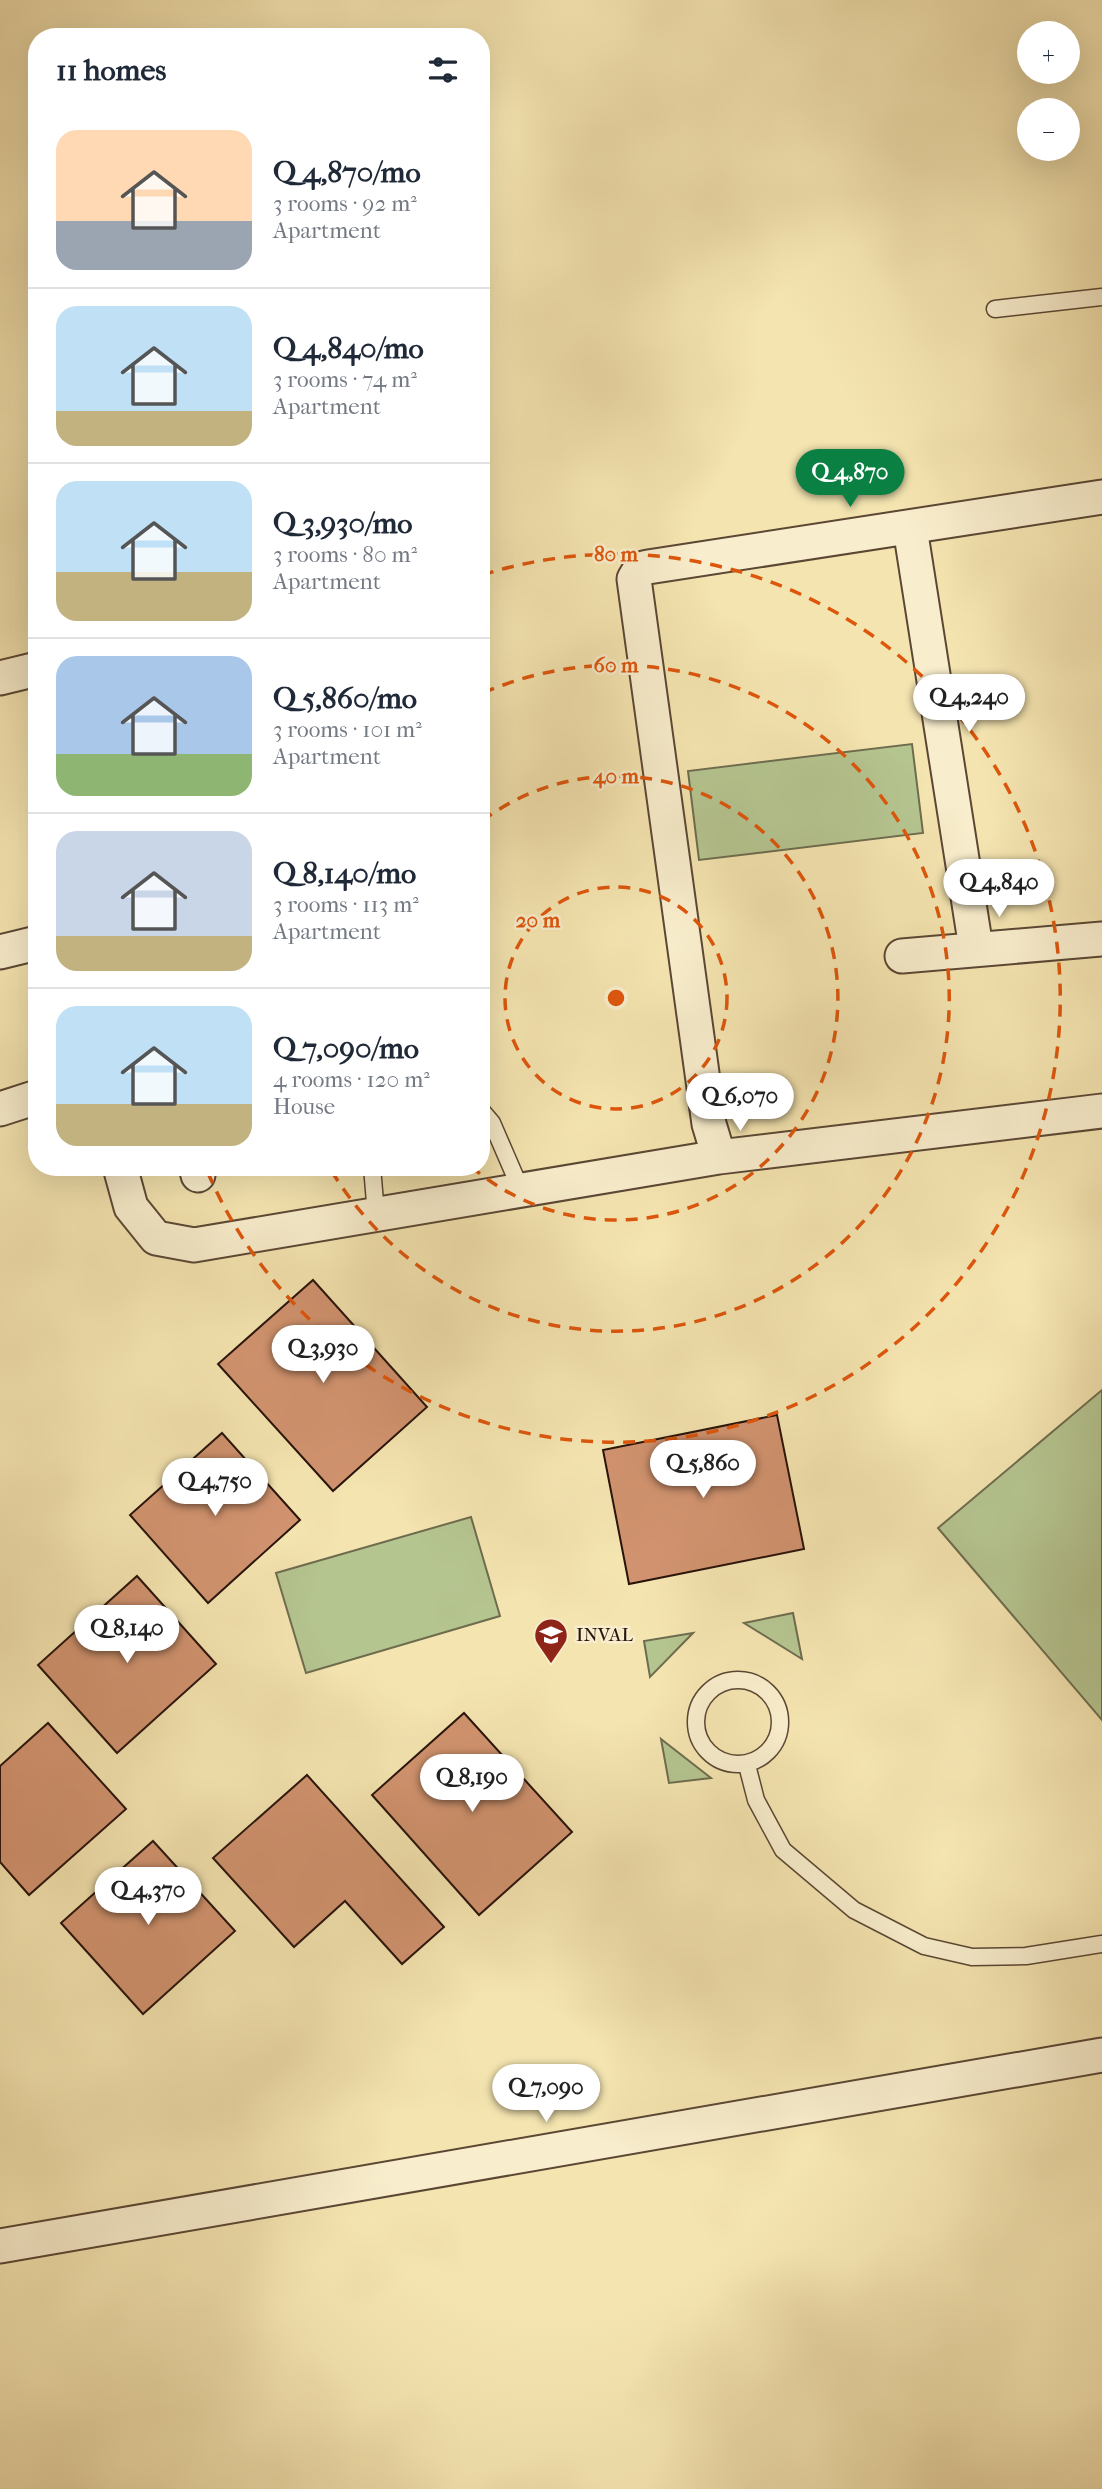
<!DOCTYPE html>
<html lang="en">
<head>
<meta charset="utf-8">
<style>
	:root { --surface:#fff; --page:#f2f2f3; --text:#1f2937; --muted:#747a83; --line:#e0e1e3; --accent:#0b8043 }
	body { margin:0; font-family:"IM FELL French Canon",serif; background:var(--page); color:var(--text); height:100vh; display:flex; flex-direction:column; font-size:26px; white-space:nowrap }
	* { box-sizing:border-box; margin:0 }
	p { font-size:23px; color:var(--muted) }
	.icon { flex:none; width:38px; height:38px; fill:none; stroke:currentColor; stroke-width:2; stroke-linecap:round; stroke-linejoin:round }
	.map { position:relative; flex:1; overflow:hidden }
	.side { position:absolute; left:28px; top:28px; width:462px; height:1148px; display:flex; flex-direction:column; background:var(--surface); border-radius:28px; box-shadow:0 7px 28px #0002 }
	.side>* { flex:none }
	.controls { position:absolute; left:1017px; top:21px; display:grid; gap:14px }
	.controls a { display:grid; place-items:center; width:63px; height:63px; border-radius:50%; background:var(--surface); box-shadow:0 7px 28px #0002; font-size:35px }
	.price { position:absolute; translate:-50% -60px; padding:0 16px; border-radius:24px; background:#fff; color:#222; font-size:23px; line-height:46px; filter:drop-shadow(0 2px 4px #0008) }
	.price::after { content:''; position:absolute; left:50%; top:42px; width:21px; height:16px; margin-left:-10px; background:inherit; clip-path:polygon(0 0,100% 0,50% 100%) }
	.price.active { background:var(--accent); color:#fff }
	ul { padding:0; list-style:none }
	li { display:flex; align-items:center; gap:21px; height:175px; padding:0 28px }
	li+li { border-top:2px solid var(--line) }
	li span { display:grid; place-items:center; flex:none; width:196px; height:140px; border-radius:21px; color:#555 }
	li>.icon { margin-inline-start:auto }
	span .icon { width:84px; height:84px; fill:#fffc; stroke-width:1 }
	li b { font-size:30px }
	h2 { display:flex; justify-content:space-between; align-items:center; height:84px; padding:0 28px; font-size:30px }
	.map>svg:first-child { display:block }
	.green { fill:#b5c590; stroke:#6e6c4e; stroke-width:2 }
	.building { fill:#d1936f; stroke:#28130b; stroke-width:2 }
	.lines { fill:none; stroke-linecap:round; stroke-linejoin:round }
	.lane-casing { stroke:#5b4734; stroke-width:19 }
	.street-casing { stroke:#5b4734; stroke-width:37 }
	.lane { stroke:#f8edcc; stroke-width:16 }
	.street { stroke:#f8edcc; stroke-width:33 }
	.ring { fill:none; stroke:#de560c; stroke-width:3.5; stroke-dasharray:12 9 }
	.labels { text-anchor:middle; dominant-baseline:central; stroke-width:5; stroke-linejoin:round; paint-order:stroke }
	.poi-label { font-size:19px; fill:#28130b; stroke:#f8edcc; text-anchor:start }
	.centre { fill:#de560c; stroke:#f8edcc; stroke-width:3.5 }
	.ring-label { font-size:21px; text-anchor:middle; font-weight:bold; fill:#de560c; stroke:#f8edcc; stroke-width:5; stroke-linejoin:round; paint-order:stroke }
</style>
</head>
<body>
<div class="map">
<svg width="1102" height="2489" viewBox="0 0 1102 2489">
	<rect width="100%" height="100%" fill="#f4e4b0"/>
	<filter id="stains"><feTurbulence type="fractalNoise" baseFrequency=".00286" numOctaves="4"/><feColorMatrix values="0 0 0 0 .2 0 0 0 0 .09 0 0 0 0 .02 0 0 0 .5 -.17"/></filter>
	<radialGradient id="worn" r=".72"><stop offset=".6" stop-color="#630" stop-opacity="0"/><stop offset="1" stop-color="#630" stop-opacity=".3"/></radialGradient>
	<path class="green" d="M912,744L923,833L699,860L688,771Z
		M1102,1390V1720L938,1528Z
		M471,1517L500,1616L306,1673L276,1573Z
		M793,1613L802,1659L744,1623Z
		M693,1633L650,1677L644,1641Z
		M661,1739L711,1778L669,1783Z"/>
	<path class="building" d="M313,1280L427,1407L333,1491L218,1364Z
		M777,1415L804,1549L629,1584L603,1450Z
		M222,1433L300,1520L208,1603L130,1515Z
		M137,1576L216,1664L117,1753L38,1665Z
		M464,1713L572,1832L479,1915L372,1795Z
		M48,1723L126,1809L29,1895L0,1862V1766Z
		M307,1775L444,1927L402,1964L345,1901L294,1947L213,1858Z
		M153,1841L235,1931L143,2014L61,1923Z"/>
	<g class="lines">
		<g class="lane-casing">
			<path id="lane" d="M995,309L1102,297
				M481,1110L492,1123L521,1190
				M372,1167L376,1214
				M696 1722a42 42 0 1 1 84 0a42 42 0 1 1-84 0Z
				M747,1765L756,1800L783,1850L854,1910L924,1946L972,1957L1026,1956L1102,1944"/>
		</g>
		<g class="street-casing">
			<path id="street" d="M910,528L976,948
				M0,678L37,669
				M0,952L37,943
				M902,956L1102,939
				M0,1109L37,1097
				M719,1157L709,1124L634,579L640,569L648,567L1102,497
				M120,1167L131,1207L156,1238L194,1245L719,1157L1102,1111
				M196,1167L198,1175
				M0,2246L1102,2055"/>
		</g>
		<use href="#lane" class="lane"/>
		<use href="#street" class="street"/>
	</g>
	<g class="ring">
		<circle cx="616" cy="998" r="111"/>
		<path d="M482 821A222 222 0 1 1 473 1168"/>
		<path d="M483 693A333 333 0 1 1 331 1170"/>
		<path d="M482 575A444 444 0 1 1 206 1168"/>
	</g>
	<defs>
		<g id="school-pin" transform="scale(1.75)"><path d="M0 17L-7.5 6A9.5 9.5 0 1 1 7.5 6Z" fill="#8f2418" stroke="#f8edcc"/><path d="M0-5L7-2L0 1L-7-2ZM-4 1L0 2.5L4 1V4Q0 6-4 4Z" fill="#fff"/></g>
	</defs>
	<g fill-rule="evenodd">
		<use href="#school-pin" x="551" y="1635"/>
	</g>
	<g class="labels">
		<g class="poi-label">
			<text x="576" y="1635">INVAL</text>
		</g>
	</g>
	<circle cx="616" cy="998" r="10" class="centre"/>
	<g class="ring-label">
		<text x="616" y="561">80 m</text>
		<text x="616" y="672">60 m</text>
		<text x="616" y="783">40 m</text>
		<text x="538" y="927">20 m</text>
	</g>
	<rect width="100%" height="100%" filter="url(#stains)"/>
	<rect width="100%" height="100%" fill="url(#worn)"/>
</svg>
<div class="controls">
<a>+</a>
<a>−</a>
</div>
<b class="price active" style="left:850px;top:509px">Q 4,870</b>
<b class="price" style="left:969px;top:734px">Q 4,240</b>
<b class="price" style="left:999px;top:919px">Q 4,840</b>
<b class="price" style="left:740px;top:1133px">Q 6,070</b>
<b class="price" style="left:323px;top:1385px">Q 3,930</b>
<b class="price" style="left:703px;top:1500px">Q 5,860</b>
<b class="price" style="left:215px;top:1518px">Q 4,750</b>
<b class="price" style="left:127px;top:1665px">Q 8,140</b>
<b class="price" style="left:472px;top:1814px">Q 8,190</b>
<b class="price" style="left:148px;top:1927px">Q 4,370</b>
<b class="price" style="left:546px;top:2124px">Q 7,090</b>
<section class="side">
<h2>11 homes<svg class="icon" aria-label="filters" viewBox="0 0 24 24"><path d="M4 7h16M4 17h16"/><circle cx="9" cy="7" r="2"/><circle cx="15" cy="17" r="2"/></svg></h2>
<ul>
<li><span style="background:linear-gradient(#ffd9b3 65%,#9aa5b1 0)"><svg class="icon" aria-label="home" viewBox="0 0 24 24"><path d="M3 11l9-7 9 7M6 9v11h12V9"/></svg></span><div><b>Q 4,870/mo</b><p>3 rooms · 92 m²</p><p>Apartment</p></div></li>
<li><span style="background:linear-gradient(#bfe0f5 75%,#c2b280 0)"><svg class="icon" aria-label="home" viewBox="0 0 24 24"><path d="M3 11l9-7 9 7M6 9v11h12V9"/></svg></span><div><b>Q 4,840/mo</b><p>3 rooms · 74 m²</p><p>Apartment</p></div></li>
<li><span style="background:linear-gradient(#bfe0f5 65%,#c2b280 0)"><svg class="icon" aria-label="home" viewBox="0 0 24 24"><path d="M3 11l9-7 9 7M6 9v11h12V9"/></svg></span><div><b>Q 3,930/mo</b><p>3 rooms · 80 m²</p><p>Apartment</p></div></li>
<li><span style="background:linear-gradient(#a9c7e8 70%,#8fb573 0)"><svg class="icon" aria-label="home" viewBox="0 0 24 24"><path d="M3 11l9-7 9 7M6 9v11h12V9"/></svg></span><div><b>Q 5,860/mo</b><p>3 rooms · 101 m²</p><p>Apartment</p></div></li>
<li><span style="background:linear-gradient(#c9d6e8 75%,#c2b280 0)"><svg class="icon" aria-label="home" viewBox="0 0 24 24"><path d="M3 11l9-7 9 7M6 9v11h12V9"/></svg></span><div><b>Q 8,140/mo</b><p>3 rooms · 113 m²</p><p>Apartment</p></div></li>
<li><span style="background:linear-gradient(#bfe0f5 70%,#c2b280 0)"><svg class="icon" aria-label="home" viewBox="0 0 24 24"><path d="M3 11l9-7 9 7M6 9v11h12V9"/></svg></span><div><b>Q 7,090/mo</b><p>4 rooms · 120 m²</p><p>House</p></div></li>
</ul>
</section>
</div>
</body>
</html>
